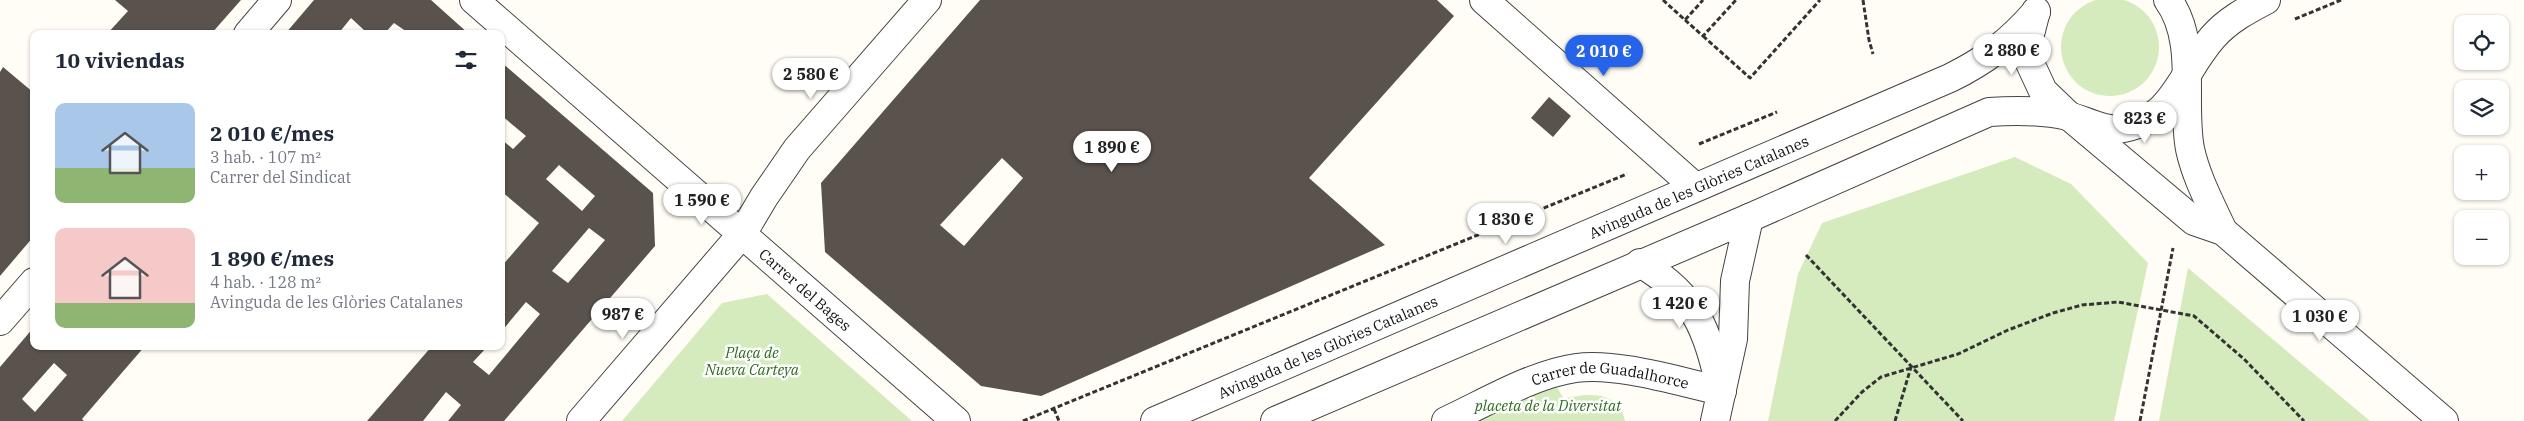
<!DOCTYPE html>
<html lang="es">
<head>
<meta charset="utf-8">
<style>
	:root { --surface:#fff; --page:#f6f6f7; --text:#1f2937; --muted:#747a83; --accent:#2563eb }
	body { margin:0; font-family:"IBM Plex Serif",serif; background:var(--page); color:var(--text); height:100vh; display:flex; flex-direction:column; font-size:19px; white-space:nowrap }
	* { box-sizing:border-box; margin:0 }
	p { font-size:16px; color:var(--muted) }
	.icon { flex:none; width:28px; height:28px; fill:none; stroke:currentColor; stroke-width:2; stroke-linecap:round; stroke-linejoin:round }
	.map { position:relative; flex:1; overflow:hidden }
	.details { position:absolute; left:30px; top:30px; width:475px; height:320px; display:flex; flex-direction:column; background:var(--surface); border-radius:10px; box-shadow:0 1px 4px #0004 }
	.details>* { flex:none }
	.buttons { position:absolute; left:2454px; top:15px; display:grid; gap:10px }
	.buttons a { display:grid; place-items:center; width:55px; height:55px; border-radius:10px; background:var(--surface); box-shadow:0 1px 4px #0004; font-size:25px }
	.price { position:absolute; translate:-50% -42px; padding:0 11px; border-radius:18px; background:#fff; color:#222; font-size:16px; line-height:32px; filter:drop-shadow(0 1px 2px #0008) }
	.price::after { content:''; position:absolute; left:50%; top:30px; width:15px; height:11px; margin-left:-8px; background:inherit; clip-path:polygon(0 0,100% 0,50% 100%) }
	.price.selected { background:var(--accent); color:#fff }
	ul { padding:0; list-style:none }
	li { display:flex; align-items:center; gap:15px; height:125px; padding:0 25px }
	li span { display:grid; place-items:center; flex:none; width:140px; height:100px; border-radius:10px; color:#555 }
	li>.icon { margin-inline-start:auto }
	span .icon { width:60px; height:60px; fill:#fffc; stroke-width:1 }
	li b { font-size:21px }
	h2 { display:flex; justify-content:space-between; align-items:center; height:60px; padding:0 25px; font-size:21px }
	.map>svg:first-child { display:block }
	.green { fill:#d5ebbd }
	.building { fill:#5a524d; fill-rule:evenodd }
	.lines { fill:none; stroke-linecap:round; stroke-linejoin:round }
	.minor-casing { stroke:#444; stroke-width:30 }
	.path { stroke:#333; stroke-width:3; stroke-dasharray:5 2.5; stroke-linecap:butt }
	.minor { stroke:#fff; stroke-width:28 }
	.labels { text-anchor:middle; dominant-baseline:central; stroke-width:5; stroke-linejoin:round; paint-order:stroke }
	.street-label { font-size:15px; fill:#111; stroke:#fff }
	.park-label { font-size:15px; font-style:italic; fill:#2f6b1f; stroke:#fff }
</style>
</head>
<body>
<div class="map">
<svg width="2524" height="421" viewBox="0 0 2524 421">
	<rect width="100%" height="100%" fill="#fffdf5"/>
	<path class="green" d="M2061 47a49 49 0 1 1 98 0a49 49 0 1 1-98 0Z
		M2015,157L2071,184L2148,263L2114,421H1768L1798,274L1822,223Z
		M2188,268L2370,421H2159Z
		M767,294L912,421H622L722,303Z
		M1555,384L1564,399C1582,394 1605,391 1619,406C1622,410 1624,417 1625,421H1478Z"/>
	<path class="building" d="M115,0H241L211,34H107L128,11Z
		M314,0H431L469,34H410L394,23L384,34H363L365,31L351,18L338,34H285Z
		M980,0H1437L1454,16L1309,178L1385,245L1041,396L981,386L825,252L821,183ZM1002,158L1023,178L964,246L940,225Z
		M501,62L653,193L655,246L504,421H448L461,405L446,392L423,421H367L432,346H488L473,362L489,375L540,314L526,302L501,332V267L539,223L501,191V139L513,149L526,136L501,115ZM559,165L595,196L582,211L546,179ZM589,228L605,240L568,283L552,271Z
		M3,67L34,93V236L0,276V72Z
		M1549,97L1571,116L1553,137L1531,118Z
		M34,327V346H145L82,419L84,421H0V367ZM54,363L67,375L35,412L22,399Z"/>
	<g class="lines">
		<g class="minor-casing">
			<g id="minor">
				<path id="s1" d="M474,0L956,421"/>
				<path d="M1484,0L1695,187"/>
				<path d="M2168,0C2198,41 2181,101 2190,149C2196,177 2211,205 2223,231"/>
				<path d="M2036,11L2029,38L2030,63L2043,91L2069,116L2194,221L2223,231L2444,421"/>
				<path d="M248,34L277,0"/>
				<path d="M1640,263C1695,295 1706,327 1720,385"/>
				<path d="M0,321L34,282"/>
				<path d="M581,421L742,234L764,197L797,149L927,0"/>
				<path id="s2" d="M1155,421L1950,78C1985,61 2011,41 2036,12"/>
				<path d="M1275,421L1749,218L1989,112C2016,110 2042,110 2068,116C2081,119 2104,131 2116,129C2174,123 2180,74 2213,37C2228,20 2247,10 2266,0"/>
				<path id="s3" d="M1446,421C1485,403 1533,374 1576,368C1617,362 1680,382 1722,391"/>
				<path d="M1715,421L1733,339L1735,281L1749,218"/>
			</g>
		</g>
		<path class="path" d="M1663,0L1685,20L1703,0
			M1863,0L1869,40L1873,54
			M2295,19L2341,0
			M1685,20L1703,36L1736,0
			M1703,36L1750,78L1820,0
			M1699,144L1777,112
			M1806,255L1963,421
			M1054,409L1059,421
			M1023,421L1627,174
			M1835,421L1862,392L1881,377L1958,354L2008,330L2053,313L2082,305L2118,302L2194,316L2244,359L2304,421
			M1895,421L1911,367
			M2140,421L2173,248"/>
		<use href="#minor" class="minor"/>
	</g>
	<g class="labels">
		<g class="street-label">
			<text stroke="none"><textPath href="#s2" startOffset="592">Avinguda de les Glòries Catalanes</textPath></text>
			<text stroke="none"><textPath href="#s1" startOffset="440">Carrer del Bages</textPath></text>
			<text stroke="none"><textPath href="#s2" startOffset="188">Avinguda de les Glòries Catalanes</textPath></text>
			<text stroke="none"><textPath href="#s3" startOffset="175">Carrer de Guadalhorce</textPath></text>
		</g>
		<g class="park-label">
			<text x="752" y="352">Plaça de<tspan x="752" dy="17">Nueva Carteya</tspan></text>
			<text x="1548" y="405">placeta de la Diversitat</text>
		</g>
	</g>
</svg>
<div class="buttons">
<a><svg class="icon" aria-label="locate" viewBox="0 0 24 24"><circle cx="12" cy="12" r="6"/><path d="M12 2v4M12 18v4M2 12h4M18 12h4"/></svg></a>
<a><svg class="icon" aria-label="layers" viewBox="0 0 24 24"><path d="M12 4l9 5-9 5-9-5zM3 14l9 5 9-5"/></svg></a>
<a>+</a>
<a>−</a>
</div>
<b class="price" style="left:2012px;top:76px">2 880 €</b>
<b class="price selected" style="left:1604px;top:77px">2 010 €</b>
<b class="price" style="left:811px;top:100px">2 580 €</b>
<b class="price" style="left:2145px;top:144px">823 €</b>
<b class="price" style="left:1112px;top:173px">1 890 €</b>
<b class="price" style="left:702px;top:226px">1 590 €</b>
<b class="price" style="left:1506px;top:245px">1 830 €</b>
<b class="price" style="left:1680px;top:329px">1 420 €</b>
<b class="price" style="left:623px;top:340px">987 €</b>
<b class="price" style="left:2320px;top:342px">1 030 €</b>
<section class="details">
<h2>10 viviendas<svg class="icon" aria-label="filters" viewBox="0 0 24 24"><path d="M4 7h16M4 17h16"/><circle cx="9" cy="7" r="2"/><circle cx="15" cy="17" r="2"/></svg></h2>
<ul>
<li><span style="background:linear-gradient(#a9c7e8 65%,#8fb573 0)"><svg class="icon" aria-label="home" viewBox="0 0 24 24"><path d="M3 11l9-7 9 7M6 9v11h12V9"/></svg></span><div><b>2 010 €/mes</b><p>3 hab. · 107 m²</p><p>Carrer del Sindicat</p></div></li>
<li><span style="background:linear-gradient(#f6c9c9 75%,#8fb573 0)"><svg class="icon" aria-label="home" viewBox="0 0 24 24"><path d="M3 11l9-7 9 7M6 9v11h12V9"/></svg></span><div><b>1 890 €/mes</b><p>4 hab. · 128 m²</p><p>Avinguda de les Glòries Catalanes</p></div></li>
</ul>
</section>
</div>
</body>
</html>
